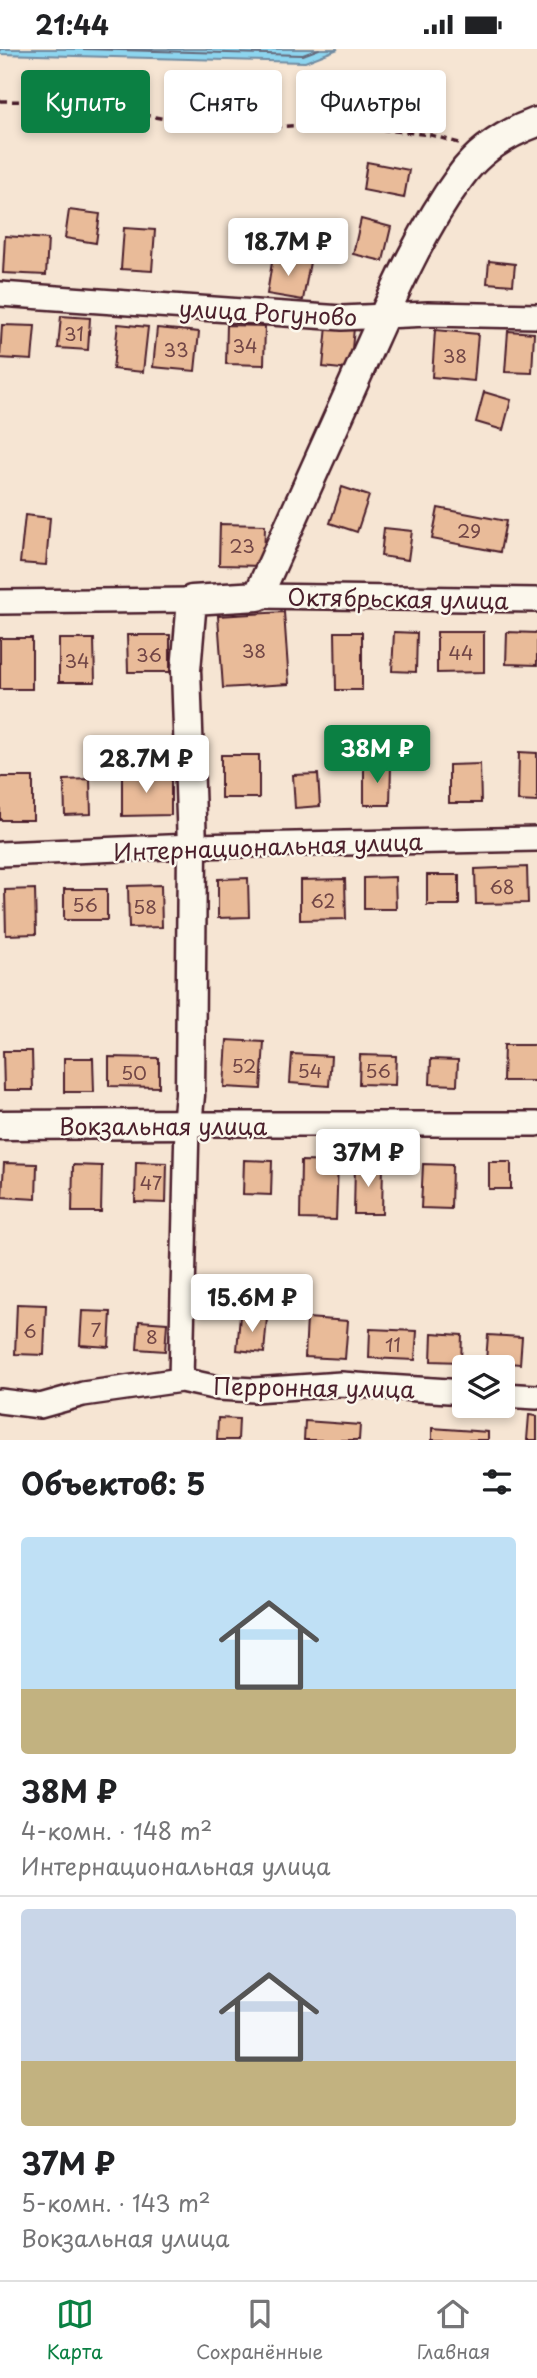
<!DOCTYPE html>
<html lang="ru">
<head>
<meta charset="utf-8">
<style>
	:root { --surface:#fff; --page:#f6f6f6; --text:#202124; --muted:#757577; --line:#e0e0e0; --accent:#0b8043 }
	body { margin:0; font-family:"Playpen Sans",sans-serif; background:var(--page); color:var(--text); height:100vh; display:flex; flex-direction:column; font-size:26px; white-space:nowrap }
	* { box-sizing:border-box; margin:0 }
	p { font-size:23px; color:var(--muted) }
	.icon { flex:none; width:38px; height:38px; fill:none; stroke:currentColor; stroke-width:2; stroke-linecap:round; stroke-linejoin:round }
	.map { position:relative; height:1391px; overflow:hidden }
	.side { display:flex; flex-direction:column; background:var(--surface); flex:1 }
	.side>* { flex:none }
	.hud { position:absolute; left:21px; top:21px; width:495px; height:63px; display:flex; gap:14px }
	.buttons { position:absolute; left:452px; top:1306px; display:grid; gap:14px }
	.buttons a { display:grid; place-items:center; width:63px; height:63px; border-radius:7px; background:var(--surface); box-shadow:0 4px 10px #0003; font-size:35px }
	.price { position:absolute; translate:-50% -60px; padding:0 16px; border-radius:7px; background:#fff; color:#222; font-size:23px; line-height:46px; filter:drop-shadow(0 2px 4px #0008) }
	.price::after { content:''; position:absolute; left:50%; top:42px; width:21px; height:16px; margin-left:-10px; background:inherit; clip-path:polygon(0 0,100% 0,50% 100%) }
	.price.current { background:var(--accent); color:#fff }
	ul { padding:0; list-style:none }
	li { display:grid; align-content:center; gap:14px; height:371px; padding:0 21px }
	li+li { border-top:2px solid var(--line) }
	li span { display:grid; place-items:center; height:217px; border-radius:7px; color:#555 }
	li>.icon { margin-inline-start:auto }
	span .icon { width:126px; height:126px; fill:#fffc; stroke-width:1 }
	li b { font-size:30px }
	h2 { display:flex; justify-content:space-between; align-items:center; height:84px; padding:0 21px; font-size:30px }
	.pill { padding:0 24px; border-radius:7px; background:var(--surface); box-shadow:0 4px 10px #0003; font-size:24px; line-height:63px }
	.pill.current { background:var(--accent); color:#fff }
	.status { display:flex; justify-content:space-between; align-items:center; height:49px; padding:0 35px; background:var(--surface); direction:ltr }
	.status svg { height:19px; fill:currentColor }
	.tabs { display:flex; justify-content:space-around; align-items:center; height:98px; border-top:2px solid var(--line); background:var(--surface); font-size:19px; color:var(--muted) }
	.tabs a { display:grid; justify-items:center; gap:4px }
	.tabs .current { color:var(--accent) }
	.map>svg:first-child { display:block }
	.water { fill:#8dd5ef; stroke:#728ca1; stroke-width:2 }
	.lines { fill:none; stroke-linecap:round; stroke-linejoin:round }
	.shore { stroke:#656879; stroke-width:2 }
	.building { fill:#e9bb99; stroke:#4a1f2b; stroke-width:2 }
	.minor-casing { stroke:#4a1f2b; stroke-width:28 }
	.tertiary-casing { stroke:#4a1f2b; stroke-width:33 }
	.path { stroke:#4a1f2b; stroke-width:3.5; stroke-dasharray:7 5; stroke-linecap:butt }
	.minor { stroke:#fbf7ec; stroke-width:23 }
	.tertiary { stroke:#fbf7ec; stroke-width:28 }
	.labels { text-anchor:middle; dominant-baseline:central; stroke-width:5; stroke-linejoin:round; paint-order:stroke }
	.number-label { font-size:19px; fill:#724646 }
	.street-label { font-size:23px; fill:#4a1f2b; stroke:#fbf7ec }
</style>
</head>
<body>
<div class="status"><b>21:44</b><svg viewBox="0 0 49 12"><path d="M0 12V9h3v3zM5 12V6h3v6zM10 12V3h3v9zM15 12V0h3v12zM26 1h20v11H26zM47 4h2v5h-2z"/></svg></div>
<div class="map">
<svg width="537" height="1391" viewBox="0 0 537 1391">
	<rect width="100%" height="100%" fill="#f6e5d3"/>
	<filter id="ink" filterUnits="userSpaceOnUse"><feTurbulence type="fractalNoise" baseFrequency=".0143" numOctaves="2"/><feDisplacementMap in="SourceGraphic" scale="14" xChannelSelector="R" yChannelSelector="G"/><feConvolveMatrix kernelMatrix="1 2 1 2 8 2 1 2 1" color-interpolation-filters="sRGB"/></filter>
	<g filter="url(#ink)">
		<path class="water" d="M0,0H338L305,13L0,5Z"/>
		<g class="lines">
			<path class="shore" d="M83,0L303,6L319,0"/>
		</g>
		<path class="building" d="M367,113L409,121L404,149L363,141Z
			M69,161L100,165L96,194L65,189Z
			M361,170L391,178L383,212L353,205Z
			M124,179L155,181L152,222L121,220Z
			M5,187L48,190L46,226L3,224Z
			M273,207L310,213L303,251L267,245Z
			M489,212L515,215L513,236L487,234Z
			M61,267L90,269L88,301L58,299Z
			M118,275L148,278L143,323L113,320Z
			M2,276L35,277L32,311L0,309Z
			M227,276L265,277L264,316L226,315Z
			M327,277L354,279L350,321L323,318Z
			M157,279L199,283L195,322L153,318Z
			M435,281L478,285L474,332L432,328Z
			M508,282L534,284L532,324L505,323Z
			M484,343L511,351L503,381L476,373Z
			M342,438L369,447L357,483L330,474Z
			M438,459L506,472L500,503L432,490Z
			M25,466L50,469L46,516L20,514Z
			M220,475L265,476L264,517L219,516Z
			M384,479L412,482L408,511L381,507Z
			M284,563L289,635L223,639L218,567Z
			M335,583H362V641H336Z
			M394,583L417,584L416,623L392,622Z
			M437,583H484V623L437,624Z
			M507,583L537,584V616L506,615Z
			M127,586H170V623H128Z
			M0,589H32V640H0Z
			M59,590H94L95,633H59Z
			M519,703L537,704V753L518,752Z
			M221,706H259V749H221Z
			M480,715L481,754H449V716Z
			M364,716H391L390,756H364Z
			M171,725V766L122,767V726Z
			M318,725L320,757L295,759L293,726Z
			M0,728H33V771H0Z
			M90,730L91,765L65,766L64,731Z
			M527,818L528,854L476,855L475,820Z
			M427,826H459V856H427Z
			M395,828L396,860H364V829Z
			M248,829L249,868L218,869V830Z
			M345,830L346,870L300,871V831Z
			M161,836L162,878L129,879L128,837Z
			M35,840L36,885L6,886L5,841Z
			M64,840H107V871H64Z
			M227,991L264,993L261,1040L224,1038Z
			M504,996H536V1032H503Z
			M3,1002H32L33,1041H4Z
			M292,1005L331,1007L329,1037L290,1034Z
			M360,1006L396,1007L395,1036L359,1035Z
			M109,1008L159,1009V1038L109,1037Z
			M64,1009H93L94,1043H64Z
			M431,1010L458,1011L457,1036L430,1035Z
			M244,1111L272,1112L271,1146L243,1145Z
			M301,1112L338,1113L336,1171L300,1170Z
			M136,1113L167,1114L166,1154L135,1153Z
			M489,1113H511V1140H489Z
			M4,1114L37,1115L36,1150L2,1148Z
			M355,1114L383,1115L382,1165H354Z
			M423,1115L452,1116L451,1160L421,1159Z
			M73,1116L102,1117L101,1163H72Z
			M17,1255L46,1256L44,1306L15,1305Z
			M82,1262L111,1263L109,1298L80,1296Z
			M240,1267L267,1269L264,1304L237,1301Z
			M307,1269L348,1272L345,1310L305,1308Z
			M139,1272L167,1274L165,1302L137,1300Z
			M370,1280L417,1282L415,1311L369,1309Z
			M432,1284L462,1286L461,1313L431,1312Z
			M488,1286L522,1288L520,1315L486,1312Z
			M529,1366L537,1367V1391H527Z
			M218,1369L239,1370L238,1391H217Z
			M305,1372L360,1376L359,1391H304Z
			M432,1379L488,1383V1391H432Z"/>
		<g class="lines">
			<g class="minor-casing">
				<path id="minor" d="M0,245L342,269L428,265L537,267
					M258,547L537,551
					M0,553L192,551
					M0,805L192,797L537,790
					M181,1331L187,1075H537
					M502,1346L537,1348
					M0,1352L40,1357L83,1345L181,1331L218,1339L254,1341L341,1335L464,1343"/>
			</g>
			<g class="tertiary-casing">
				<path id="tertiary" d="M0,1076L187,1075L190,1046L192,797L186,621L192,551L258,547C292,472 325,397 359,322C388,258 418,185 460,128C479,101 507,84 537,73"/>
			</g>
			<path class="path" d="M0,52L74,53L182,73L245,79L334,75L431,86L459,94"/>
			<use href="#minor" class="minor"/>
			<use href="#tertiary" class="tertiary"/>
		</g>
	</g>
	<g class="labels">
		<g class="number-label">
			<text x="74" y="284">31</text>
			<text x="245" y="296">34</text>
			<text x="176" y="300">33</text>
			<text x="455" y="306">38</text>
			<text x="469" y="481">29</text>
			<text x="242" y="496">23</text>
			<text x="254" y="601">38</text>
			<text x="461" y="603">44</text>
			<text x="149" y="605">36</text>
			<text x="77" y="611">34</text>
			<text x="502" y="837">68</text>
			<text x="323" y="851">62</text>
			<text x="85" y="855">56</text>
			<text x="145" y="857">58</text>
			<text x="244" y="1016">52</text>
			<text x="310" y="1021">54</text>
			<text x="378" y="1021">56</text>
			<text x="134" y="1023">50</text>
			<text x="151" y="1133">47</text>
			<text x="96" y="1280">7</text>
			<text x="30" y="1281">6</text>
			<text x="152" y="1287">8</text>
			<text x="393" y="1295">11</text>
		</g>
		<g class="street-label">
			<text transform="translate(268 263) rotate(3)">улица Рогуново</text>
			<text transform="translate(398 549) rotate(1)">Октябрьская улица</text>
			<text transform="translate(268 797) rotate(-2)">Интернациональная улица</text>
			<text x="163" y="1076">Вокзальная улица</text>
			<text transform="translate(314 1338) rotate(1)">Перронная улица</text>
		</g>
	</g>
</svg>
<div class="buttons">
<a><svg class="icon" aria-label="layers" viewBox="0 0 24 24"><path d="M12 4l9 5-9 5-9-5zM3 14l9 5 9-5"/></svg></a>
</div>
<b class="price" style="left:288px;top:229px">18.7M ₽</b>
<b class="price current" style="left:377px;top:736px">38M ₽</b>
<b class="price" style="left:146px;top:746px">28.7M ₽</b>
<b class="price" style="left:368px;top:1140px">37M ₽</b>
<b class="price" style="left:252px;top:1285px">15.6M ₽</b>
<div class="hud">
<a class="pill current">Купить</a>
<a class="pill">Снять</a>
<a class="pill">Фильтры</a>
</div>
</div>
<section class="side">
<h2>Объектов: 5<svg class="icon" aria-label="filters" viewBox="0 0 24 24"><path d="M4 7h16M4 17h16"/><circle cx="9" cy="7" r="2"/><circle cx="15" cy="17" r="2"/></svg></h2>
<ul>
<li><span style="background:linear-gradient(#bfe0f5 70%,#c2b280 0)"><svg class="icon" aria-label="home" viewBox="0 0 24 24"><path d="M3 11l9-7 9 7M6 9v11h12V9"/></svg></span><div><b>38M ₽</b><p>4-комн. · 148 m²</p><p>Интернациональная улица</p></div></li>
<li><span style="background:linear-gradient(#c9d6e8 70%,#c2b280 0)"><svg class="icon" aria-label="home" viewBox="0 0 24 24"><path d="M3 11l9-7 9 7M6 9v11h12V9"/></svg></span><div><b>37M ₽</b><p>5-комн. · 143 m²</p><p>Вокзальная улица</p></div></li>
</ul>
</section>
<nav class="tabs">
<a class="current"><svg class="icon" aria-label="map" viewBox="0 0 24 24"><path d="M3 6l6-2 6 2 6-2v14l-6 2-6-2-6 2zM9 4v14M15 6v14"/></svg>Карта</a>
<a><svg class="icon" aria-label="saved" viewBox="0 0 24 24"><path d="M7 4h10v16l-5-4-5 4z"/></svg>Сохранённые</a>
<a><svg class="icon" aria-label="home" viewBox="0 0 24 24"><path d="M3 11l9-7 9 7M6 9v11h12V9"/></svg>Главная</a>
</nav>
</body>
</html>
